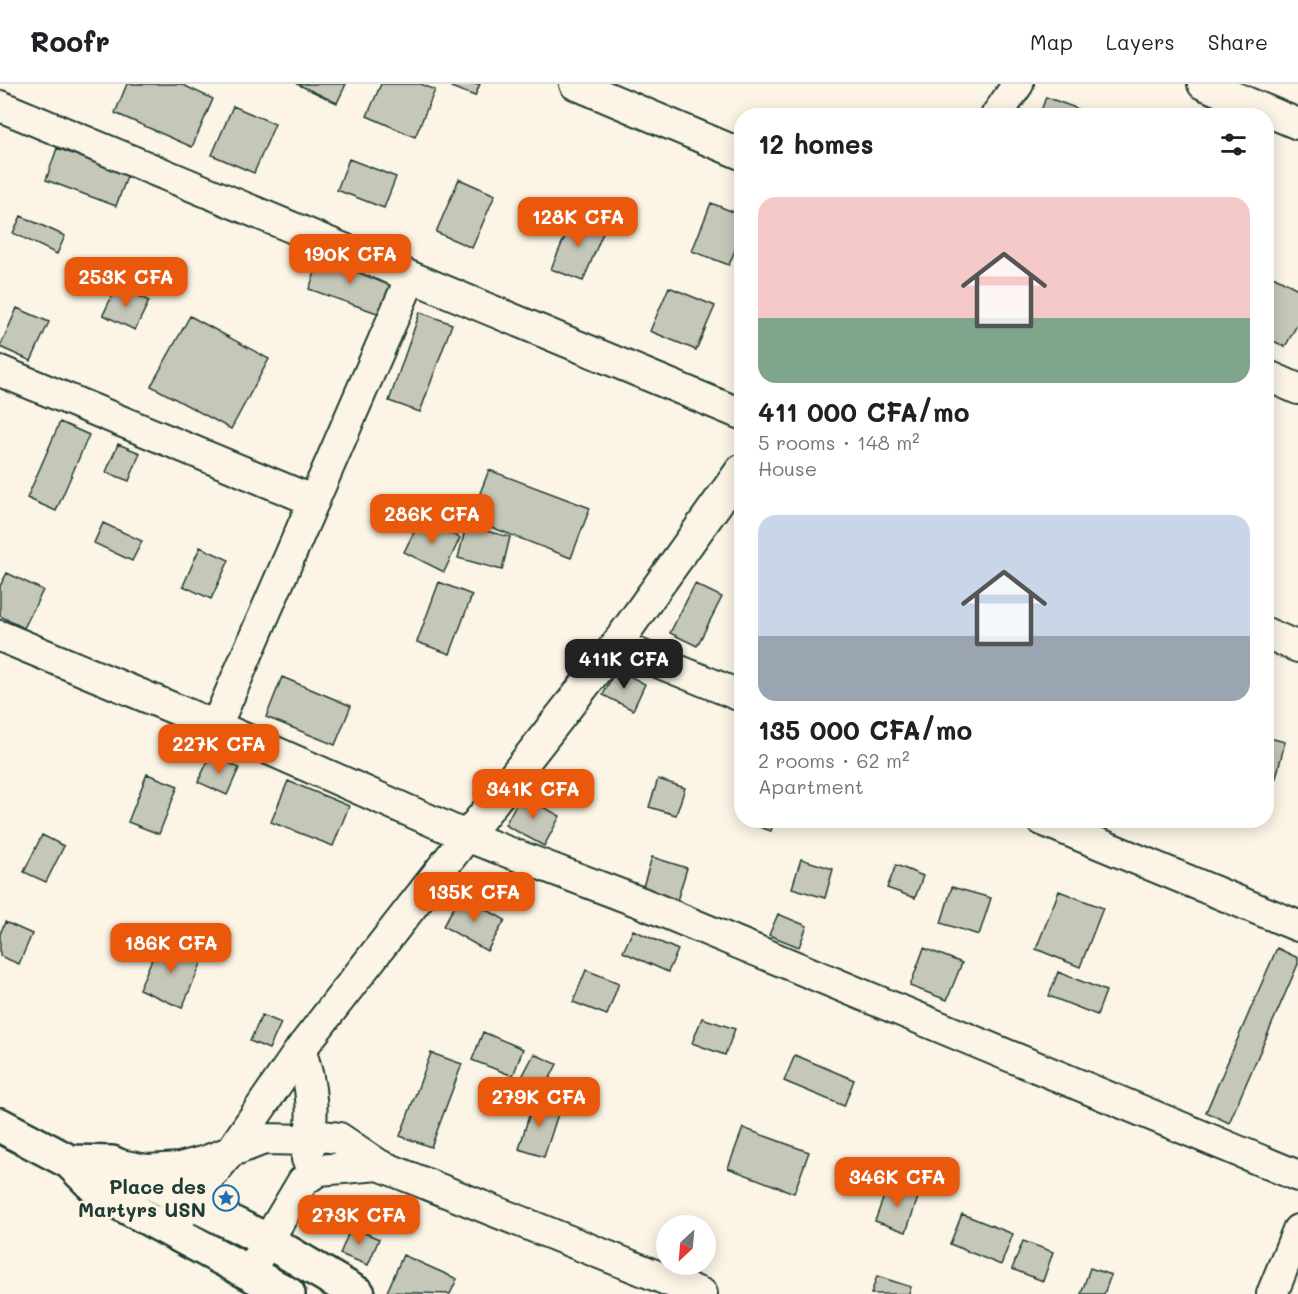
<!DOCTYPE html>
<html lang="en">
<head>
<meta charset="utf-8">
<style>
	:root { --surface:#fff; --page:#f6f6f6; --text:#202124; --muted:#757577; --line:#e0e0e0; --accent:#ea580c }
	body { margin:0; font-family:Mali,sans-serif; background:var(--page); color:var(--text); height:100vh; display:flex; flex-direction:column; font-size:22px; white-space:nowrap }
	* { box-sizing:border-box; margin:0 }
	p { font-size:20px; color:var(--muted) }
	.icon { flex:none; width:33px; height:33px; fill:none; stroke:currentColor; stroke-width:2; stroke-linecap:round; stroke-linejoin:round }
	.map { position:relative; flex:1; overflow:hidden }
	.details { position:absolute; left:734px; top:24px; width:540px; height:720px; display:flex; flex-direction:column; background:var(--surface); border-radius:24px; box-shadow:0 3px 15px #0003 }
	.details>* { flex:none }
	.needle { width:39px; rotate:206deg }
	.tools { position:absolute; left:656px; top:1131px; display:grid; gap:12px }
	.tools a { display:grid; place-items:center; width:60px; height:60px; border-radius:50%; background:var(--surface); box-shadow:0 3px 15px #0003; font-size:30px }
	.price { position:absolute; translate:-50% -51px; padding:0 14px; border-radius:12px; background:var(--accent); color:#fff; font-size:20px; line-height:39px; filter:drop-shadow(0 2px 3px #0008) }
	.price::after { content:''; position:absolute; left:50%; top:36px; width:18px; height:14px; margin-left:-9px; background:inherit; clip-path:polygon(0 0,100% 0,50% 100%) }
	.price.selected { background:#222; color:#fff }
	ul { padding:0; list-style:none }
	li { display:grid; align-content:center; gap:12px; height:318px; padding:0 24px }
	li span { display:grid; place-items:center; height:186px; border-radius:18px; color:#555 }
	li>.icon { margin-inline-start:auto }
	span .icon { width:108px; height:108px; fill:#fffc; stroke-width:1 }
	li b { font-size:26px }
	h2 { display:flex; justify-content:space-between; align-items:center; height:72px; padding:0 24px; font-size:26px }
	header { display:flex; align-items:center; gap:36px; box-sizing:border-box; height:84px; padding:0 30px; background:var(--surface); border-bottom:2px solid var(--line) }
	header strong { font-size:28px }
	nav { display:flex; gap:33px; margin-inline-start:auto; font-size:21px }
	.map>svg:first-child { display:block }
	.building { fill:#c5c7b9; stroke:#1f3d34; stroke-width:1.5 }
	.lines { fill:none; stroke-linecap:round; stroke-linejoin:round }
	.minor-casing { stroke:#1f3d34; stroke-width:34 }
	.major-casing { stroke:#1f3d34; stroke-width:38 }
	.minor { stroke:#fcf5e5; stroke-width:30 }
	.major { stroke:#fcf5e5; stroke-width:33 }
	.labels { text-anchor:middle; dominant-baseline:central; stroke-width:5; stroke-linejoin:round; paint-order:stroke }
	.poi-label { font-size:20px; font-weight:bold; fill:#1f3d34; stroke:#fcf5e5; text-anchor:end }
</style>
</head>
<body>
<header>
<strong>Roofr</strong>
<nav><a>Map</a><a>Layers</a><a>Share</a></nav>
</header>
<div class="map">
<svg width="1298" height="1210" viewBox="0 0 1298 1210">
	<rect width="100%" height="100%" fill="#fcf5e5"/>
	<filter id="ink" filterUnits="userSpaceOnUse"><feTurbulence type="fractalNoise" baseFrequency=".0167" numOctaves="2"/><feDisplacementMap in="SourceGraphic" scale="12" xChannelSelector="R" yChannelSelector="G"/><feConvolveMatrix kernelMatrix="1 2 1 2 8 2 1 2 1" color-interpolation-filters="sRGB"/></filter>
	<g filter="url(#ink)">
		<path class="building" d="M127,0H181L213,15L192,63L115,29Z
			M297,0H346L337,19Z
			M381,0H421L435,6L415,53L367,32Z
			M452,0H480L475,12L451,3Z
			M1046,13L1081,26L1079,32H1039Z
			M233,22L275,40L254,89L212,71Z
			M57,64L128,90L116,122L46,96Z
			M349,75L396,93L384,124L337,106Z
			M459,95L495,111L472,164L436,148Z
			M711,119L741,131V151L729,181L692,167Z
			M574,131L605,144L583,197L551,185Z
			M21,132L65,152L57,170L13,149Z
			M321,172L391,198L380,230L309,205Z
			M1271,191L1298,205V239L1285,263L1266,253V201Z
			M117,201L149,217L135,246L103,231Z
			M669,203L715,222L696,266L650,247Z
			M17,224L49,238L31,277L0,263Z
			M420,228L452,240L420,328L389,317Z
			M190,232L269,275L231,345L151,302Z
			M60,338L89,351L56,427L27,414Z
			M118,360L140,369L129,397L106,388Z
			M489,386L590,424L571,474L470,435Z
			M421,434L460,454L444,488L404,468Z
			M103,439L142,457L132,477L94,459Z
			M466,442L510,453L502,486L458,474Z
			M200,463L229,476L211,515L183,502Z
			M7,489L43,506L24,544L0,532V502Z
			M439,498L472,511L450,570L417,558Z
			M695,500L722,513L697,562L670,549Z
			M616,585L645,600L633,626L603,611Z
			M282,593L351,622L335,661L266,633Z
			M1266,653L1285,658L1276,694L1266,691Z
			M211,670L239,684L227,711L198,698Z
			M147,690L178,702L159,750L128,738Z
			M658,695L685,704L676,731L649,723Z
			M288,697L349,722L333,762L271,738Z
			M521,711L560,732L544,762L505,741Z
			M751,736H774L771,747L750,740Z
			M42,751L64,762L46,798L24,788Z
			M652,773L687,784L676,820L641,809Z
			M801,775L833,785L825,814L792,804Z
			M896,781L923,792L915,814L887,804Z
			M952,803L991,814L979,851L941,839Z
			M1059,807L1103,824L1080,883L1036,865Z
			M461,811L505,836L487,867L443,842Z
			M778,830L807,842L799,863L769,851Z
			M5,838L32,850L19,880L0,872V850Z
			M633,846L678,866L668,888L623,868Z
			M160,857L203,875L182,924L139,905Z
			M924,864L962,879L947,916L910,902Z
			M1277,864L1298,874V880L1229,1039L1206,1028Z
			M586,886L619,899L607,931L573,918Z
			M1058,888L1106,907L1097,931L1049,912Z
			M262,931L281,939L269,965L250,957Z
			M702,934L735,945L725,971L692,959Z
			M483,948L523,965L513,992L472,976Z
			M431,969L462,980L431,1063L400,1052Z
			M534,970L557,980L544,1006L521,995Z
			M795,971L854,996L844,1022L784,997Z
			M534,1015L560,1024L544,1073L519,1065Z
			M743,1044L809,1068L794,1109L728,1084Z
			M888,1101L919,1111L906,1148L875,1137Z
			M962,1130L1013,1150L1001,1181L950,1160Z
			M351,1143L379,1155L368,1181L340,1170Z
			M1023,1157L1053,1168L1043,1197L1012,1185Z
			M403,1171L457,1195L450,1210L387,1208Z
			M1090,1184L1111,1191L1104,1210H1081Z
			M877,1192L911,1203L909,1210H871Z"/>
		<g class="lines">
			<g class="minor-casing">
				<path id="minor" d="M575,0L741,70
					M1203,0L1298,40
					M0,22L741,330
					M996,32L1018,0
					M0,287L314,417
					M1266,291L1298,305
					M1266,549L1298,563
					M0,552L216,642L466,752L642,819L1298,1092
					M616,561L741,612
					M216,642L411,193
					M1042,736L1298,842
					M300,966C314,1003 314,1035 307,1075
					M120,1081L147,1086L180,1084L206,1077L264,1055L310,1056L322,1052L339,1054L379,1081L702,1210
					M178,1137L190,1117L231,1067L300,966L616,561L741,386
					M249,1188L303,1097L319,1086L379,1081
					M1272,1210L1298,1146"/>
			</g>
			<g class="major-casing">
				<path id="major" d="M0,1041L70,1078L101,1109L288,1210
					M70,1078L112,1079L266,1156L358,1210"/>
			</g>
			<use href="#minor" class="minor"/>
			<use href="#major" class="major"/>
		</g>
	</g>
	<defs>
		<g id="sight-ring" transform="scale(1.35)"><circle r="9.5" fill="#fcf5e5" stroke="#1f6fb2" stroke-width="1.5"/><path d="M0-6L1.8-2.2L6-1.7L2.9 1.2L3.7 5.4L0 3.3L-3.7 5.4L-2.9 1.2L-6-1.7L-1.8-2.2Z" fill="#1f6fb2"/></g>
	</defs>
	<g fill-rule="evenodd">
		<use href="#sight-ring" x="226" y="1114"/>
	</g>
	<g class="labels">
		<g class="poi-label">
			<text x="206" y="1102">Place des<tspan x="206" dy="23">Martyrs USN</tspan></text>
		</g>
	</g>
</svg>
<div class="tools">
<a><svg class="needle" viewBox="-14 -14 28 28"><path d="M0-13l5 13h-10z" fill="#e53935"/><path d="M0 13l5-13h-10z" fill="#757577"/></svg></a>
</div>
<b class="price" style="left:578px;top:164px">128K CFA</b>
<b class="price" style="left:350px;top:201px">190K CFA</b>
<b class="price" style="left:126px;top:224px">253K CFA</b>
<b class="price" style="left:432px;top:461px">286K CFA</b>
<b class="price selected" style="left:624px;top:606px">411K CFA</b>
<b class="price" style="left:219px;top:691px">227K CFA</b>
<b class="price" style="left:533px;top:736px">341K CFA</b>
<b class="price" style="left:474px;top:839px">135K CFA</b>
<b class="price" style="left:171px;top:890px">186K CFA</b>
<b class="price" style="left:539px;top:1044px">279K CFA</b>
<b class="price" style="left:897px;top:1124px">346K CFA</b>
<b class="price" style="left:359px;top:1162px">273K CFA</b>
<section class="details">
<h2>12 homes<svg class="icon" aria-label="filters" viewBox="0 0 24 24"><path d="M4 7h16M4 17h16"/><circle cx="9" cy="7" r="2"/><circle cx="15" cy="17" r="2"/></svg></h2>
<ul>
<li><span style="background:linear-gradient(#f6c9c9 65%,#7fa58c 0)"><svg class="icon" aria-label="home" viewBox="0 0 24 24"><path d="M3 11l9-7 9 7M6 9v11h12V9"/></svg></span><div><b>411 000 CFA/mo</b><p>5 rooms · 148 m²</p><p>House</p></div></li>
<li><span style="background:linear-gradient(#c9d6e8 65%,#9aa5b1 0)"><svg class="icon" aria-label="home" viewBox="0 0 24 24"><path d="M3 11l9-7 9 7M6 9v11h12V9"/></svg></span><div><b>135 000 CFA/mo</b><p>2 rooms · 62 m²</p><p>Apartment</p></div></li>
</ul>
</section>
</div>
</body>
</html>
